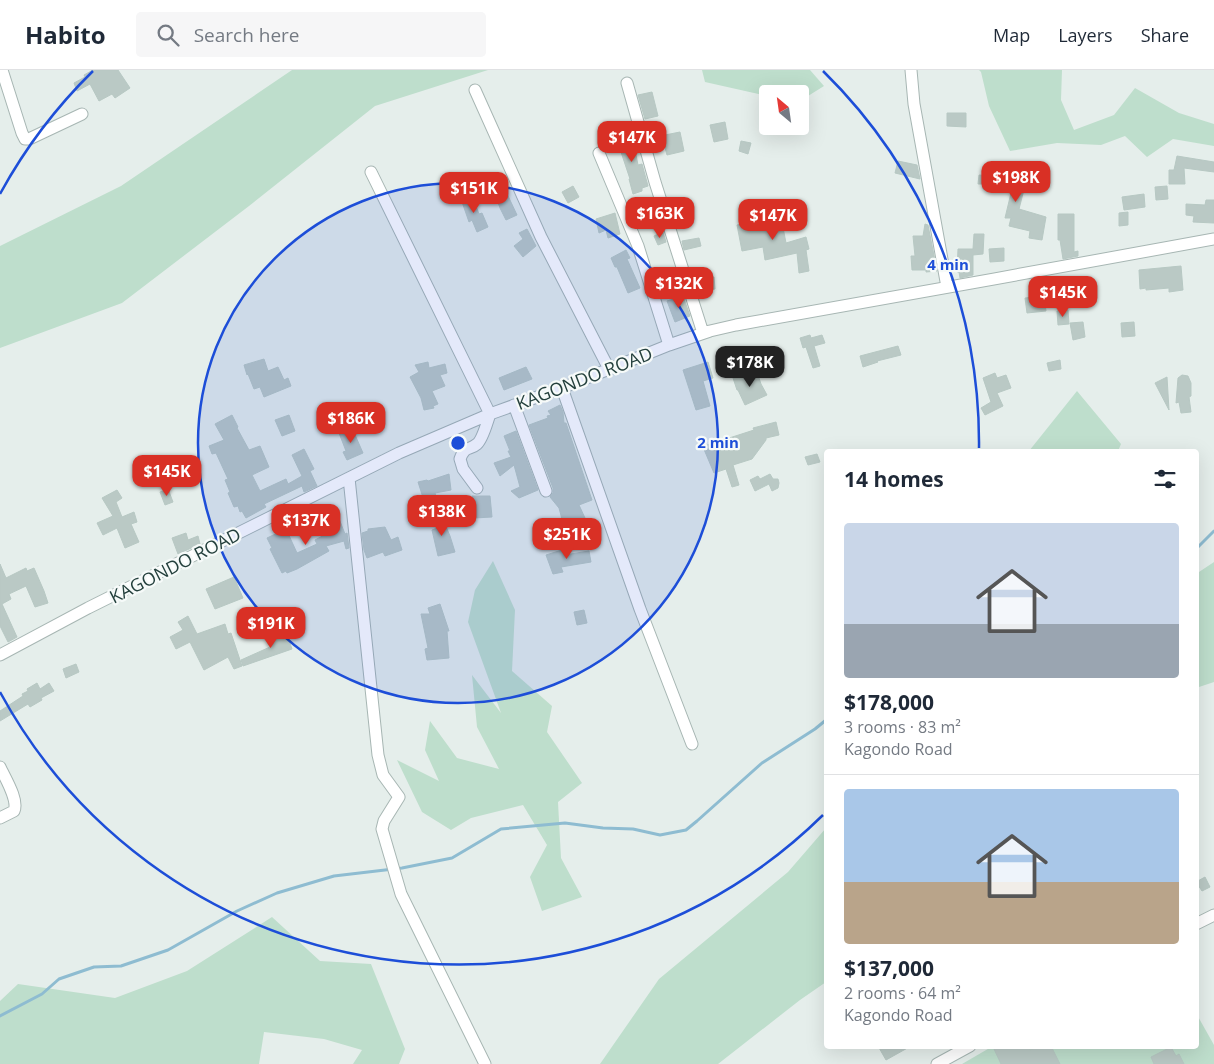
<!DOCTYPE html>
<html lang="en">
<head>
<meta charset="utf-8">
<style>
	:root { --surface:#fff; --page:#f6f6f7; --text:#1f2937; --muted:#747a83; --line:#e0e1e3; --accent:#d93025 }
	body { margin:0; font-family:"Open Sans",sans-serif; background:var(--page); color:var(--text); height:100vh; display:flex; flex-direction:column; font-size:19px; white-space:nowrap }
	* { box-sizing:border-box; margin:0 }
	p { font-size:16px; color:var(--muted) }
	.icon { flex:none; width:28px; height:28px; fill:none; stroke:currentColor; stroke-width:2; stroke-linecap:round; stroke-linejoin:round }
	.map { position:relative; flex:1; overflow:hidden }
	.details { position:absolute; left:824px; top:379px; width:375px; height:600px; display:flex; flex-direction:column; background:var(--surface); border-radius:5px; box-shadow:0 5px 20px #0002 }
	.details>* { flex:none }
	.needle { width:32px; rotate:331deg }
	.buttons { position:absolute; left:759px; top:15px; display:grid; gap:10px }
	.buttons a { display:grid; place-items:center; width:50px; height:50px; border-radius:5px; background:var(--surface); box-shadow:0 5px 20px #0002; font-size:25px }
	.price { position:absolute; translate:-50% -42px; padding:0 11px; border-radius:10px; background:var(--accent); color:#fff; font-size:16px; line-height:32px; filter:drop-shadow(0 1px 2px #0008) }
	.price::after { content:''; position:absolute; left:50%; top:30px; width:15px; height:11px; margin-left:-8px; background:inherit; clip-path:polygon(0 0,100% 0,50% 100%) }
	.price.active { background:#222; color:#fff }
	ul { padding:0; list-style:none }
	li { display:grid; align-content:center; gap:10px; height:265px; padding:0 20px }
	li+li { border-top:1px solid var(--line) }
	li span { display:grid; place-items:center; height:155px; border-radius:5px; color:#555 }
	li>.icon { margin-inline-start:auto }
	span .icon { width:90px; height:90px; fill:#fffc; stroke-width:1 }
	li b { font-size:21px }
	h2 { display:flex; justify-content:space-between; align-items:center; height:60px; padding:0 20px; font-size:21px }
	header { display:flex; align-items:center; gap:30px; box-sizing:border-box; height:70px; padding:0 25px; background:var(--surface); border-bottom:1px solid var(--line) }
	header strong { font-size:24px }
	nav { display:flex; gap:28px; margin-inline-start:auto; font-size:18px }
	.search { width:350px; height:45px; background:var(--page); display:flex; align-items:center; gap:12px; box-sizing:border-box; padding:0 18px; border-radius:5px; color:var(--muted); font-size:19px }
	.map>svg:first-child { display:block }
	.green { fill:#bedecc }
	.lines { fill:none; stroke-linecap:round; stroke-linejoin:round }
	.stream { stroke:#8ebcd1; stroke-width:3 }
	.building { fill:#bac9c5; stroke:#b7c8c3 }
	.street-casing { stroke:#a7b6b3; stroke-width:13 }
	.street { stroke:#fff; stroke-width:11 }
	.ring { fill:none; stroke:#1d4ed8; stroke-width:2.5 }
	.labels { text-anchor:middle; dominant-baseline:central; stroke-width:4.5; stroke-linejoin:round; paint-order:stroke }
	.street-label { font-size:18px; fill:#24403d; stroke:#f6faf9 }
	.centre { fill:#1d4ed8; stroke:#f6faf9; stroke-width:2.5 }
	.ring-label { font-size:15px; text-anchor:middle; font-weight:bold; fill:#1d4ed8; stroke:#f6faf9; stroke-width:4.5; stroke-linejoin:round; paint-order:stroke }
</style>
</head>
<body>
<header>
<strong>Habito</strong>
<div class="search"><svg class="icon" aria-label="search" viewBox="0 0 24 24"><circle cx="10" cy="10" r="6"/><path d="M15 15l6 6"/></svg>Search here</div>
<nav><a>Map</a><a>Layers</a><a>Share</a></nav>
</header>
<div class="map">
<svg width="1214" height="994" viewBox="0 0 1214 994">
	<rect width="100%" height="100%" fill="#e5eeeb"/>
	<path class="green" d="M292,0H488L375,36L249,136L122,233L0,278V176L121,116Z
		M702,0H810L824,16L800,31V24H768L767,26L705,12Z
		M979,0H1062L1061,30L1074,60L1114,45L1135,18L1179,43L1214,54V76L1173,69L1147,87L1125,66L1101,75L1057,73L1010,81L989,36L981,2Z
		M1077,321L1121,374L1118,381H1029Z
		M493,491L515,540L512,601L552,636L547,662L582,713L558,732L561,788L582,827L542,841L530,807L547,775L523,735L471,748L451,760L422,742L397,690L439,711L425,680L430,651L457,688L499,699L477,657L472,605L501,643L468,552L475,520Z
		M1214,492V612L1196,618V504Z
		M826,758V912L800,930L718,994H600L659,909L788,802Z
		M272,847L320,891L371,894L405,979L399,994H353L362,980L324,969L264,962L259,994H0V931L18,914L115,928L187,901Z
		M1196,943L1214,975V994H962L993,976H1196Z"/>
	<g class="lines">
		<path class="stream" d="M1196,479L1214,461
			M0,946L42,924L59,909L94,897L121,896L168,880L237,841L277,823L334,806L402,798L452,788L501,759L565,753L603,758L633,759L660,765L686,760L697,751L762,693L815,659L826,650"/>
	</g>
	<path class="building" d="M93,0H118L130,18L115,28L112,24L99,31L90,14L77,21L74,13L85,7L84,5Z
		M652,22L658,46L645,49L638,25Z
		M947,43H966V57L947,56Z
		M725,52L728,69L714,72L710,55Z
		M631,59L638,95L642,94L648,116L642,118V121L633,124L629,109H630L619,76L622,72L621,61Z
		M680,62L684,81L667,85L664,74L667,73L665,65Z
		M741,71L751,73L748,84L739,81Z
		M1177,86L1214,92V102L1184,98L1185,114H1169V100H1174Z
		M898,91L917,95L920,109L895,103Z
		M1003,102L1027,108L1019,139L1046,147L1042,170L1029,168L1030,161L1009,156L1011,148H1005L1011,123L1002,120L983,119V114H978L979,105L1002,107Z
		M504,115L509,128L517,145L506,150L500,138L493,118Z
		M573,116L579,127L568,133L562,122Z
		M1167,116L1168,129L1156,130L1155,117Z
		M1144,124L1145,137L1124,140L1122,127Z
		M472,125L479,144L482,143L488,157L477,162L472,150L469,152L461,129Z
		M1206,130H1214V153L1193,152L1194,146L1186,145V134L1205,135Z
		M1128,142V155L1119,156V143Z
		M615,143L620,164L608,168L606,160L599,163L596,149Z
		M1058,144H1074V182L1078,181V186L1063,189L1060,170H1058Z
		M781,147L786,173L806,167L809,179L806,180L809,201L799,203L797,183L765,190L763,177L742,181L737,155L758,151V152Z
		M925,154L928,155L937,201L926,202V200H912L911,186H915L913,166H923Z
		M527,159L536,176L523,187L514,176L523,169L519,163Z
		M663,162L666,172L658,175L654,166Z
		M974,164H984L983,184L973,185V205L960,208L959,202H957L958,179H973Z
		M699,168L701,176L684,180L682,171Z
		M1004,178V191L990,192L989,179Z
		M626,180L630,188L627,189L640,218L628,223L617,197H615L611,188Z
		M1181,196L1183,220L1169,222V218L1146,220V218L1140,219L1139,200Z
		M714,207L715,219L698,222L694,210Z
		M683,226L690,246L675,252L667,231Z
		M1044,226L1046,241L1027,243L1025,228Z
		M1068,240L1069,254L1058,255L1057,241Z
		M1083,252L1085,267L1073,270L1070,253Z
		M1134,252L1135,266L1122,267L1121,253Z
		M810,265L811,268L822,265L825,273L814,276L820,296L813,298L806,277L803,278L800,268Z
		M898,276L901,285L877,291L878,292L863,297L860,286Z
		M264,289L268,301L278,297L284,310L288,308L291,316L264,327L260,317L254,319L248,304L247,305L244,295Z
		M1060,290L1061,299L1049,301L1047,293Z
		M428,292L429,298L445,294L447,303L440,305L445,316L432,321L438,334L433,336L434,338L424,340L421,328L410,307L419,302L415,295Z
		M708,292L713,308L703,311L710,336L696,340L683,300Z
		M526,297L532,309L504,320L499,308Z
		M757,302L761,314L767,325L745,335L738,320H737L733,308Z
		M995,303L997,308L1006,305L1011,318L997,323L1003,336L985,345L981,338L991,332L983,308Z
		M1182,305L1188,306L1191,313V326L1189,327L1191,342L1181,343L1179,332L1176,333L1178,308Z
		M1167,307L1169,340L1155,313Z
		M560,335L563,342L564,353H566L592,430L579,435L585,448L563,453L559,438L550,427L553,423V418L529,355L548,348L547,346L551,345L548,341Z
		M232,345L238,357L237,358L249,380L260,376L269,397L252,405L260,421L286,409L288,414L302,406L292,385L304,379L314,399L310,401L317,416L304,422L302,416L264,434L266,437L246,448L242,441L240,442L238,436L234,437L228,423L230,422L225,410L228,409L216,383L212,384L209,376L224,370L215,354Z
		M289,345L295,361L282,366L275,350Z
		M776,352L779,365L766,368V370L752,389L733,395L739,415L732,417L726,399L714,403L703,377L719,370L720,371L754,360L753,358Z
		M352,358L363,383L347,390L343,382L346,381L339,363Z
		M516,361L538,420L519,428L511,421L520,417L514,395L500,406L494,393L511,387L508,381H510L504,366Z
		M817,384L820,392L808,395L805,387Z
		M449,404L451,420L435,423L439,436L427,440L418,412L427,410L428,411Z
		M770,404L773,409H778L779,413L778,418L772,421L769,414L755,421L750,410L758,406L760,409Z
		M168,419L173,432L165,435L160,422Z
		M117,420L122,428L116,432L122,447L134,442L137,452L131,454L139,472L125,478L117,458L103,465L97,453L113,446L102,428Z
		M472,426H490L492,447L474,448Z
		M439,440L450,466L455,482L438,486L432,460L438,458L433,442Z
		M336,441L345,464L347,463L349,478L346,479L344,471L326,476L329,481L297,499L287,503L286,501L282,503L270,479L272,478L267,468L286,459L297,483L317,474L315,470L330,462L324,446Z
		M385,457L391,470L398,467L402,480L385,486L383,482L367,488L364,480L362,463L368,461V459Z
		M186,463L188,470L198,466L200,474L178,484L172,468Z
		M562,480L565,485L589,481L591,492L561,497L563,502L553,504L546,485Z
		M0,494L6,508L26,498L27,501L34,498L44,521L48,533L35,537L26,516L9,524L11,529L2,534L17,567L8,572L0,556Z
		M234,507L243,528L215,539L206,519Z
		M440,534L449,561H447L449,588L427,590L425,579L428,578L421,544H430L428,538Z
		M584,540L587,553L577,555L574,542Z
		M188,546L197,564L225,554L228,564L231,563L242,596L234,599L228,587L204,600L190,572L176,579L170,567L183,560L178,552Z
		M286,562L292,579L243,596L241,590L270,577L267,569Z
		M76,594L79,602L66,608L63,599Z
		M37,613L40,619L49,613L54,621L41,628L42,630L30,637L28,634L0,651V641L23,626L22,624L28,621L27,619Z
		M1205,807L1210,817L1202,821L1196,812Z
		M878,976H911L886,990Z
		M999,976H1028L1030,980L1037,976H1051L1060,994H1001L994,979Z
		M1171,977L1176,986L1179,984L1184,994H1154L1151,987Z"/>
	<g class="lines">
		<g class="street-casing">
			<path id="street" d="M2,0L22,63L25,69H29L82,44
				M911,0L914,34L947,217
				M627,13L655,112L703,263
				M475,20L541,167L609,299
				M599,83L638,176L669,275
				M371,102L490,344C487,352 483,369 477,374C469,381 465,375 460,389L463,399L477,418
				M562,318L640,539L692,674
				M514,335L546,421
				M349,408L378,685L383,705L399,727L384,751L382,759L401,824L485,994
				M0,585L88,538L399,383L490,344L562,318L669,275L710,261L736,255C895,227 1055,198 1214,169
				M0,697C5,708 19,730 14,741L0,748
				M1196,854L1214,845
				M937,994L970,976"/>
		</g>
		<use href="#street" class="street"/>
	</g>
	<circle cx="458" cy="373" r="260" fill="#1d4ed8" fill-opacity=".12"/>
	<g class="ring">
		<circle cx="458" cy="373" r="260"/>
		<path d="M823 745A521 521 0 0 1 0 622M0 124A521 521 0 0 1 93 1M823 1A521 521 0 0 1 979 378"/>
	</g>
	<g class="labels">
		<g class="street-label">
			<text transform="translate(584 308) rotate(-21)">KAGONDO ROAD</text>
			<text transform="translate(175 495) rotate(-27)">KAGONDO ROAD</text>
		</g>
	</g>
	<circle cx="458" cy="373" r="8" class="centre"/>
	<g class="ring-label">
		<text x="948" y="200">4 min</text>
		<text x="718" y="378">2 min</text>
	</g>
</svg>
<div class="buttons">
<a><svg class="needle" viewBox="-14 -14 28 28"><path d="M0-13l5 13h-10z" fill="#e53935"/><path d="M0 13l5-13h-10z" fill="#747a83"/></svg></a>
</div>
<b class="price" style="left:632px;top:93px">$147K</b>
<b class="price" style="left:1016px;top:133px">$198K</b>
<b class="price" style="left:474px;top:144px">$151K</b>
<b class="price" style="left:660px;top:169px">$163K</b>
<b class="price" style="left:773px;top:171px">$147K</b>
<b class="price" style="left:679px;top:239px">$132K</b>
<b class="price" style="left:1063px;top:248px">$145K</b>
<b class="price active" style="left:750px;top:318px">$178K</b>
<b class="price" style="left:351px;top:374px">$186K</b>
<b class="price" style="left:167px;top:427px">$145K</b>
<b class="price" style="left:442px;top:467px">$138K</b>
<b class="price" style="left:306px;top:476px">$137K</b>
<b class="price" style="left:567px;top:490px">$251K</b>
<b class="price" style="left:271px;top:579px">$191K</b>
<section class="details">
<h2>14 homes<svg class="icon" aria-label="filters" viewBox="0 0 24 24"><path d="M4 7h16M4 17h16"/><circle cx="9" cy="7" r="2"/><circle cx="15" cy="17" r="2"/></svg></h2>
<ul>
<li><span style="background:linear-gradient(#c9d6e8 65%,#9aa5b1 0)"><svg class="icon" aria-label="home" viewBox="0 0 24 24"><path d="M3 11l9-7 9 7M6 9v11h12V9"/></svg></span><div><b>$178,000</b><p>3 rooms · 83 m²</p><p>Kagondo Road</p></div></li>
<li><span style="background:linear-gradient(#a9c7e8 60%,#b9a48a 0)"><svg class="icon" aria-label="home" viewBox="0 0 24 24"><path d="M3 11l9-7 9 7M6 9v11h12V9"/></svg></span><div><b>$137,000</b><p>2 rooms · 64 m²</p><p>Kagondo Road</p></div></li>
</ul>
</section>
</div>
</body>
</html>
